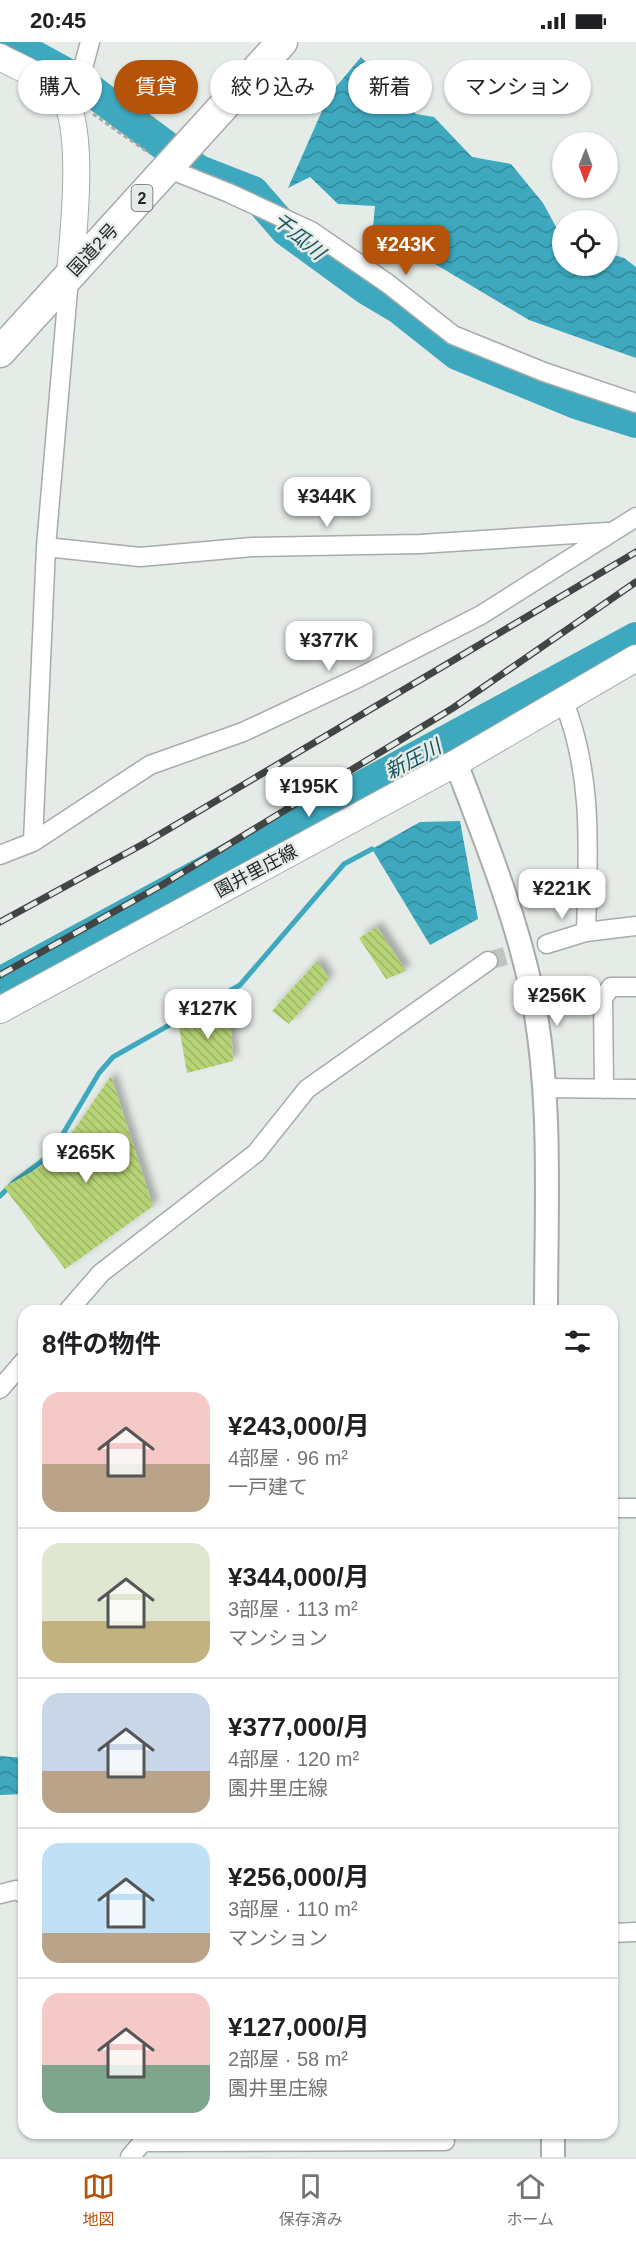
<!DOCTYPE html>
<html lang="ja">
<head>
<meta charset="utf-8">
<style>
	:root { --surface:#fff; --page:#f2f2f2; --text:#202124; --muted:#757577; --line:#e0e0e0; --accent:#b45309 }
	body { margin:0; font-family:Arial,"Noto Sans JP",sans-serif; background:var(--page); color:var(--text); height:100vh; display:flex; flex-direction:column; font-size:22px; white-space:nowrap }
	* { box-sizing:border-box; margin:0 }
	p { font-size:20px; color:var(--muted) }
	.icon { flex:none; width:33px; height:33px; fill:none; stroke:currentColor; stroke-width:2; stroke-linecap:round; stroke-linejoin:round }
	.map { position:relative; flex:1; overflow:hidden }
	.side { position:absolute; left:18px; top:1263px; width:600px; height:834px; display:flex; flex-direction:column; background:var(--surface); border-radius:18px; box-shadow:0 2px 4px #0004 }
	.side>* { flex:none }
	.guide { position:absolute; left:18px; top:18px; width:600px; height:54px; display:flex; gap:12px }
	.needle { width:39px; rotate:181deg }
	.controls { position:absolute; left:552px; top:90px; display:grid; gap:12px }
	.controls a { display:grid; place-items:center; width:66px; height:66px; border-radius:50%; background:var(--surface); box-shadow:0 2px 4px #0004; font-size:30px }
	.price { position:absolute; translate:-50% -51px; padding:0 14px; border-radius:12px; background:#fff; color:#222; font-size:20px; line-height:39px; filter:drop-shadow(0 2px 3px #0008) }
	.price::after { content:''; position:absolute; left:50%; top:36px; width:18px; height:14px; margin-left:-9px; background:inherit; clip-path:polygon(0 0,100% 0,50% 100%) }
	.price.active { background:var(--accent); color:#fff }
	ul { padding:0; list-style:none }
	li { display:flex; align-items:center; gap:18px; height:150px; padding:0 24px }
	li+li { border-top:2px solid var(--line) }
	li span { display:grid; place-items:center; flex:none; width:168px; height:120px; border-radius:18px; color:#555 }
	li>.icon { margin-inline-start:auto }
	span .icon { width:72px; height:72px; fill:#fffc; stroke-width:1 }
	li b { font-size:26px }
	h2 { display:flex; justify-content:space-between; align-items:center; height:72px; padding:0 24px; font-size:26px }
	.chip { padding:0 21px; border-radius:27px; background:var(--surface); box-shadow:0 2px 4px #0004; font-size:21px; line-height:54px }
	.chip.active { background:var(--accent); color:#fff }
	.status { display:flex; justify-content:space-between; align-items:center; height:42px; padding:0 30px; background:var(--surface); direction:ltr }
	.status svg { height:16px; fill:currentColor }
	.dock { display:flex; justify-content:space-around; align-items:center; height:84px; border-top:2px solid var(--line); background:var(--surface); font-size:16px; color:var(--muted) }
	.dock a { display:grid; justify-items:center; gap:3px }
	.dock .active { color:var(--accent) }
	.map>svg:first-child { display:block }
	.water { fill:url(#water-waves) }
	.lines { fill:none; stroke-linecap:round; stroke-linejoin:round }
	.stream { stroke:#3ea9be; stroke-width:5 }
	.river { stroke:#3ea9be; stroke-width:32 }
	.building { fill:url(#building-back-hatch); filter:url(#shadow) }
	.minor-tunnel { stroke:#bfc4c0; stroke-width:18; stroke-dasharray:18 9; stroke-linecap:butt }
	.minor-casing { stroke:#a6aca7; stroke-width:21 }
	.tertiary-casing { stroke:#a6aca7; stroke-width:26 }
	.secondary-casing { stroke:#a6aca7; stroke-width:28 }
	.trunk-casing { stroke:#a6aca7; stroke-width:33 }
	.path { stroke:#a5aaa6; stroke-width:3; stroke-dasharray:4.5 3; stroke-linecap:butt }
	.minor { stroke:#fff; stroke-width:18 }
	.tertiary { stroke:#fff; stroke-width:22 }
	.secondary { stroke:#fff; stroke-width:26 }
	.trunk { stroke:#fff; stroke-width:30 }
	.rail-casing { stroke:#424543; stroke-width:7 }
	.rail { stroke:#e5ebe6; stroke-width:4.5; stroke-dasharray:14; stroke-linecap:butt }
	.labels { text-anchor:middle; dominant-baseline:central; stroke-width:5; stroke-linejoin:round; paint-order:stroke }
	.shield { fill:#e5ebe6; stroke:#5f6260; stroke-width:1.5 }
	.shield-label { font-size:16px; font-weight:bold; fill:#252726 }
	.street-label { font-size:18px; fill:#252726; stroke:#e5ebe6 }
	.water-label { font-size:20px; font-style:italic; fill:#14505b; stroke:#e5ebe6 }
</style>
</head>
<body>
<div class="status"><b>20:45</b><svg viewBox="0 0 49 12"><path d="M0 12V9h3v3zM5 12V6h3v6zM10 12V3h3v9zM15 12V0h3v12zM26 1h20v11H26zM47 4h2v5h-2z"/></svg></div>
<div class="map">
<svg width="636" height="2115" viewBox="0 0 636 2115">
	<defs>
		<pattern id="water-waves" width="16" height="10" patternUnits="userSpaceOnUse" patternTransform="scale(1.5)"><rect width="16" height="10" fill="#3ea9be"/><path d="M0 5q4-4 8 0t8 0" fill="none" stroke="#348a9a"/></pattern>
		<pattern id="building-back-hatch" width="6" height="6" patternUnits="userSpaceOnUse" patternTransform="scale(1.5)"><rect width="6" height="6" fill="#b6d375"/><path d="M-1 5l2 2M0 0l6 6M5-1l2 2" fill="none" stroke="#9cb565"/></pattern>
		<filter id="shadow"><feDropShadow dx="5.5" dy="-5.5" stdDeviation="3" flood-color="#0004"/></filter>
	</defs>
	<rect width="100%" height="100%" fill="#e5ebe6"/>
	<path class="water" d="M361,15L416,72L434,75L472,115L511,122L543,161L562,196V224H608V211L624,216L636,225V316L529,278L373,185L375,164L338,162L310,135L288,146L329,53Z
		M460,779L478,877L430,903L372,807L420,780Z
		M0,1714L24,1716V1752L0,1753Z"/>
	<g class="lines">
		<path class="stream" d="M0,1154L14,1140L51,1112L99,1031L113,1015L240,943L344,822L372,807"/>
		<path class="river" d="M8,0L76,37L199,129L253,150L286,188L367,247L399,266L457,312L576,361L636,380
			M0,941L636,596"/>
	</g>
	<path class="building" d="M377,885L406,929L386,937L359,896Z
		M317,919L329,937L289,982L272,969Z
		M230,962L233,1019L187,1031L179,985Z
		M111,1034L153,1164L65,1227L4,1145L62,1113L65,1101Z"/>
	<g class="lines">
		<path class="minor-tunnel" d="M488,919L547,902"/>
		<g class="minor-casing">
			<path id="minor" d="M68,62L77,48L90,0
				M169,127L229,151L311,189L387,241L453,293L544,330L636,361
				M46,505L140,515L252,505L420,502L607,490
				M563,658C594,733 588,811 586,890
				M33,800L46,505L69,236
				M0,813L33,800L150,723L243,690L358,636L481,573L636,475
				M547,902L586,890L636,884
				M544,1046L636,1047
				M604,1047L603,956L611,945H636
				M68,1269L101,1231L256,1111L307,1047L488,919
				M0,1347L24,1319
				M612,1466H636
				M0,1852L16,1848L24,1852
				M612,1891L636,1890
				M130,2115L143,2100L445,2099"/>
		</g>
		<g class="tertiary-casing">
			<path id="tertiary" d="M456,721C484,795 514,868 531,946C553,1051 546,1162 546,1269
				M553,2091V2115"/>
		</g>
		<g class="secondary-casing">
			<path id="secondary" d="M0,15C16,24 48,37 60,50C87,78 73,194 70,232
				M0,968L456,721L636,616"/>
		</g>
		<g class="trunk-casing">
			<path id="trunk" d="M0,310L282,0"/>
		</g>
		<path class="path" d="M93,72L149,111"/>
		<use href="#minor" class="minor"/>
		<use href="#tertiary" class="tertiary"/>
		<use href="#secondary" class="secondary"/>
		<use href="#trunk" class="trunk"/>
		<g class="rail-casing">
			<path id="rail" d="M0,880L145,801L636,510
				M0,933L162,843L453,666L636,540"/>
		</g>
		<use href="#rail" class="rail"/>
	</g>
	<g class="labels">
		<rect class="shield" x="131.5" y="143" width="21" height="26" rx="4.5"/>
		<g class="shield-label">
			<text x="142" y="156">2</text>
		</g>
		<g class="street-label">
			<text transform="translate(93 208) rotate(-47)">国道2号</text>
			<text transform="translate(256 829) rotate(-28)">園井里庄線</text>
		</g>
		<g class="water-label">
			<text transform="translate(299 194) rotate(40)">千瓜川</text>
			<text transform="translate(413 717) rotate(-28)">新圧川</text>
		</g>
	</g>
</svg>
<div class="controls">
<a><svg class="needle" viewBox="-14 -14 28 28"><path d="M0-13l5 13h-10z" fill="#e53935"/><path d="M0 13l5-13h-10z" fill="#757577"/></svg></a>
<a><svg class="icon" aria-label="locate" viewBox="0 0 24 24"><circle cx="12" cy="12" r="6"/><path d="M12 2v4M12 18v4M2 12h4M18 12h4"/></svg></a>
</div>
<b class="price active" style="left:406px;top:234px">¥243K</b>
<b class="price" style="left:327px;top:486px">¥344K</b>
<b class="price" style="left:329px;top:630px">¥377K</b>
<b class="price" style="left:309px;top:776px">¥195K</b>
<b class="price" style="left:562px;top:878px">¥221K</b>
<b class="price" style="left:557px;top:985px">¥256K</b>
<b class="price" style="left:208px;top:998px">¥127K</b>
<b class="price" style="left:86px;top:1142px">¥265K</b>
<div class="guide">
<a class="chip">購入</a>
<a class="chip active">賃貸</a>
<a class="chip">絞り込み</a>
<a class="chip">新着</a>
<a class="chip">マンション</a>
</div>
<section class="side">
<h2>8件の物件<svg class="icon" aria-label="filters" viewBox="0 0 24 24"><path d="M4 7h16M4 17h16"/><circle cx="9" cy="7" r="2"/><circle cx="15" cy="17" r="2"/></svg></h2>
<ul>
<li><span style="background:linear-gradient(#f6c9c9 60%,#b9a48a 0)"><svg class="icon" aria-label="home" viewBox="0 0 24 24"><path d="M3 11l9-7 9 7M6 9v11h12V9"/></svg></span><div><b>¥243,000/月</b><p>4部屋 · 96 m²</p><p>一戸建て</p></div></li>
<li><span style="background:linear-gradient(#dfe7d0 65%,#c2b280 0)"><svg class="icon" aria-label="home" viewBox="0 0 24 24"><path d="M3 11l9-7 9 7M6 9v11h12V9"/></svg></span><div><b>¥344,000/月</b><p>3部屋 · 113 m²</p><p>マンション</p></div></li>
<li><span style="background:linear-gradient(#c9d6e8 65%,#b9a48a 0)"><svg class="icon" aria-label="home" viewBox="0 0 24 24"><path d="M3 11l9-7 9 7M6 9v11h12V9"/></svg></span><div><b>¥377,000/月</b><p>4部屋 · 120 m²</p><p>園井里庄線</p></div></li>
<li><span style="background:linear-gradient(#bfe0f5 75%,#b9a48a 0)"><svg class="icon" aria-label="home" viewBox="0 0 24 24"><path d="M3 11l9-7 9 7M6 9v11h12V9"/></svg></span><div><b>¥256,000/月</b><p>3部屋 · 110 m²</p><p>マンション</p></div></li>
<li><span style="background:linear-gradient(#f6c9c9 60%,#7fa58c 0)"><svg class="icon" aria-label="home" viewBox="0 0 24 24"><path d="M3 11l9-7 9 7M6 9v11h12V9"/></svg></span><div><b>¥127,000/月</b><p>2部屋 · 58 m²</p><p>園井里庄線</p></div></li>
</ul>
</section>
</div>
<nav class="dock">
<a class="active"><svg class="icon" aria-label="map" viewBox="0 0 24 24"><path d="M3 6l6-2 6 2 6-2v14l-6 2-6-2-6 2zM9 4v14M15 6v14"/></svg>地図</a>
<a><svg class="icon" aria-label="saved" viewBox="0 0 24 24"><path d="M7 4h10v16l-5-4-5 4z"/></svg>保存済み</a>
<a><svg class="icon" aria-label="home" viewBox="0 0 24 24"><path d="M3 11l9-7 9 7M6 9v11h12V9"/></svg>ホーム</a>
</nav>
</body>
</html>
